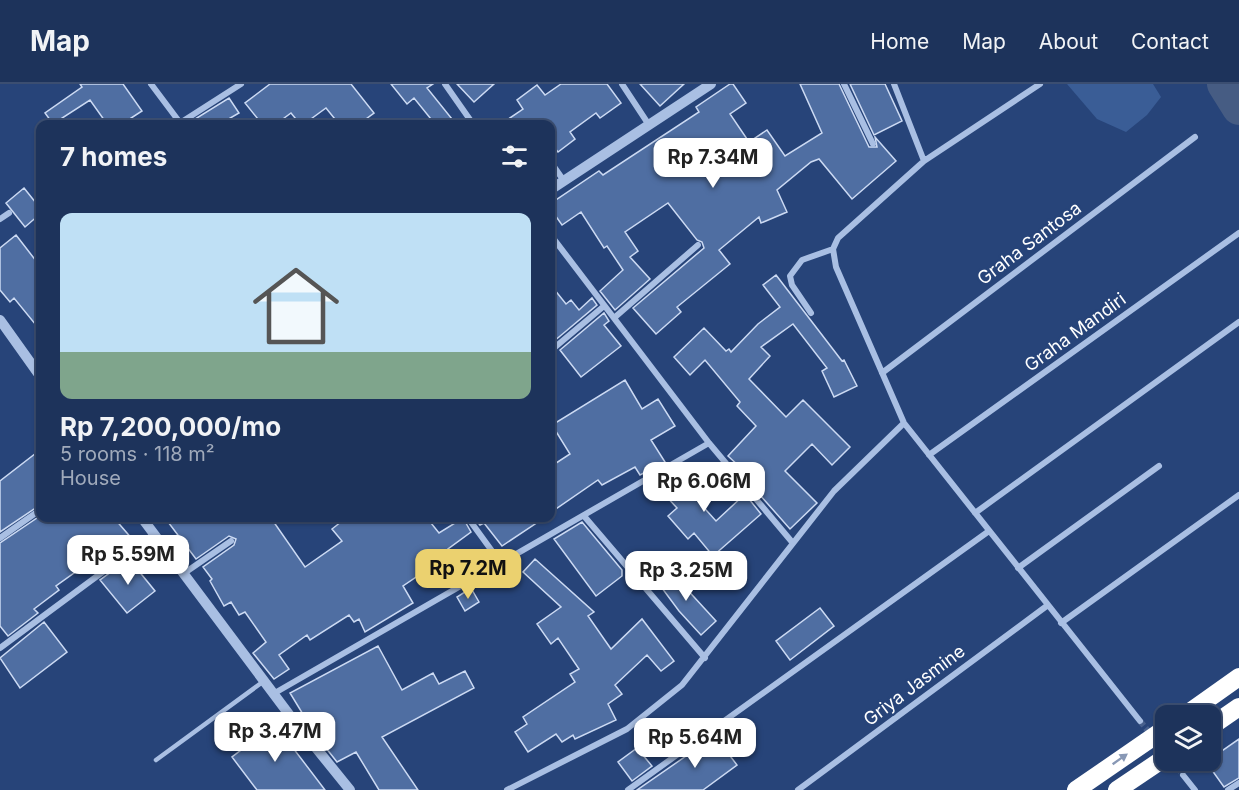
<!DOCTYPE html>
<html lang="en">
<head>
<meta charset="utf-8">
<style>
	:root { --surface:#1d335b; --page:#253b61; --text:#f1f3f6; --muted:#a0aabb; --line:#3b4e71; --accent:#ebd16f }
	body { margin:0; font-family:Inter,sans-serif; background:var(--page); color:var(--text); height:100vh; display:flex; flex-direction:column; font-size:22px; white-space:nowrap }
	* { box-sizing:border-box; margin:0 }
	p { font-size:20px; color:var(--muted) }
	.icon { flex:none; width:33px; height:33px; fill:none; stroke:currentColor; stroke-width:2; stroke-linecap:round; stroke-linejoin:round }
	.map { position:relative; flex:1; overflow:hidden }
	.drawer { position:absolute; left:36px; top:36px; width:519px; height:402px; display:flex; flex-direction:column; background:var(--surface); border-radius:12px; box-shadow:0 2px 4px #0004,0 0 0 2px var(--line) }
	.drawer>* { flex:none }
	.fabs { position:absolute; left:1155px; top:621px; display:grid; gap:12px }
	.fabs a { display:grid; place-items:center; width:66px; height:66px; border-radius:12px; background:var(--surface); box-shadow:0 2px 4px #0004,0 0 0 2px var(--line); font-size:30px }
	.price { position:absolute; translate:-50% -51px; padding:0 14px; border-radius:12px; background:#fff; color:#222; font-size:20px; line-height:39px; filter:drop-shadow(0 2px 3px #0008) }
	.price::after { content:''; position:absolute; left:50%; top:36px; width:18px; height:14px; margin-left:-9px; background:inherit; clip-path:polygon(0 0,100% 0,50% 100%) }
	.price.selected { background:var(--accent); color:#111 }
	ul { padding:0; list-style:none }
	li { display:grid; align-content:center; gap:12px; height:318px; padding:0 24px }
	li span { display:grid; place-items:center; height:186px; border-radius:12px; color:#555 }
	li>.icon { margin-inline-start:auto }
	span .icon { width:108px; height:108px; fill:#fffc; stroke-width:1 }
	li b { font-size:26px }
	h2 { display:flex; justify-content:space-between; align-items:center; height:72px; padding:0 24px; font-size:26px }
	header { display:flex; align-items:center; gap:36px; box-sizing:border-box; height:84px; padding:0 30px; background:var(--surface); border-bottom:2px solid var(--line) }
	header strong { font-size:28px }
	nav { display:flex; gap:33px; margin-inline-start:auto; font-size:21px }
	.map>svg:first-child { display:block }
	.green { fill:#3a5d96 }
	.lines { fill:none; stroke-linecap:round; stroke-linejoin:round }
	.river { stroke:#465c83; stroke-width:34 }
	.building { fill:#4f6ea2; stroke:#ccdaf3; stroke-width:1.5 }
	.minor-tunnel { stroke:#47608d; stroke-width:6; stroke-dasharray:6 3; stroke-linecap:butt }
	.service { stroke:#a9bfe3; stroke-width:4.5 }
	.minor { stroke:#a9bfe3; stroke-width:6 }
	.tertiary { stroke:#a9bfe3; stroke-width:10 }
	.motorway { stroke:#fff; stroke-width:18 }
	.oneway { fill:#8898b5 }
	.labels { text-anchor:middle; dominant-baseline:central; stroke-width:4.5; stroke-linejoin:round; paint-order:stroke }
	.street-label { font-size:18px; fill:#fff; stroke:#274479 }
</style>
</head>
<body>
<header>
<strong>Map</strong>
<nav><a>Home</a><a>Map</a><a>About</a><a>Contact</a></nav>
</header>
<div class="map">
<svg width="1239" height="706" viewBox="0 0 1239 706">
	<rect width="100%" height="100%" fill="#274479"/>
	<path class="green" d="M1067,0H1153L1161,13L1147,31L1126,48L1097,35Z"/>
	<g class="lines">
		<path class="river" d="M1224,0L1239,24"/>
	</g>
	<path class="building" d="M80,0H123L142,27L122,40H107L90,16L53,40L45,29L82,3Z
		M270,0H351L374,29L359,40H339L326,24L304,40H300L291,29L276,40H262L245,19Z
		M391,0H433L427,4L456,40H435L414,14L407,20Z
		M457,0H494L474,18Z
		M561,0H607L621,19L600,34L596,29L570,48L575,55L558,68L550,58V40H501L523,25L517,16L537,1L545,11Z
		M640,0H684L660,22Z
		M730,0H733L746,19L730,30L749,58L767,46L785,72L822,49L800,0H839L869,63H877L875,53L896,77L852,115L819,75L811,78L777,106L787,128L761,139L759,133L719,166L730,180L677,223L681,228L656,250L633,224L704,164L702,158L697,156L668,119L625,148L638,167L630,173L650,195L615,226L600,207L623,186L607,162L604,164L581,128L562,141L550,124V120L599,87L603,91L699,28L696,23Z
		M850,0H885L902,37L874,51Z
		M229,14L239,29L220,40H187Z
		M24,104L40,124V130L25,143L6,119Z
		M16,151L40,182V246L14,214L10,218L0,206V164Z
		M776,191L842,277L844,276L857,302L834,313L822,287L827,284L793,240L761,263L770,272L749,295L786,333L803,316L850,363L832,381L812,360L785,387L817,419L790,445L752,402L755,397L728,372L756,342L737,322L740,318L705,276L690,291L674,273L704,244L726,267L729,265L731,268L758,240L780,223L763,201Z
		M550,200L566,220L571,216L579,226L592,214L597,221L553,258L550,254Z
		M604,229L609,237L604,241L621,262L581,293L560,266Z
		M625,296L642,325L658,315L675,342L651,356L665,378L640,391L635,383L602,401L598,396L550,429V383L570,370L552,341Z
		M40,366V421L0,448V397Z
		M687,384L698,398L688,406L716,437L745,410L761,430L713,472L694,449L688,455L668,432L677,424L653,398L671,387L675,394Z
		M40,432L114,434L133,456L94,488L84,482L56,502L59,506L34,525L38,529L8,552L0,542V459Z
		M165,434H271L305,483L342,457L332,445L346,434H427L439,449L463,434L471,448L448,465L454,473L440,483L437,479L403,502L413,519L365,548L359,535L354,538L349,531L310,556L307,551L279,571L289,585L274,595L253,569L266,558L245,528L239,531L231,518L224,522L210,497L212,495L203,483L234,461L236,455L229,452L196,475Z
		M474,434H544L502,462L484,439L480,441Z
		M582,438L622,486V492L596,512L554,455Z
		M129,475L155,507L127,529L100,496Z
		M535,475L594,528L588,532L611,565L642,535L674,577L661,587L647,571L615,601L622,610L608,620L616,636L575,655L573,651L562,658L556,650L528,668L515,648L527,640L523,633L575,598L570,590L579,585L558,554L551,560L537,540L561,523L523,488Z
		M672,484L685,500L683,501L716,537L701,551L679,527L656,496Z
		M471,504L479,518L465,527L457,513Z
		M820,524L834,542L790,576L776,557Z
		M44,538L67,568L20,604L0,574Z
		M378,562L402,606L433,589L439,600L465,587L474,604L382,653L418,706H379L356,668L337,678L315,650L290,609Z
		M271,635L325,706H257L232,673L261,651L257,646Z
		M715,652L737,681L703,706H637Z
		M1239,655V694L1224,703L1209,682V676Z
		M637,664L652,682L632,697L618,678Z"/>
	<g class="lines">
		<path class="minor-tunnel" d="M1140,637L1166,669
			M1172,676L1183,691"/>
		<path class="service" d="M156,676L264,597"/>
		<path class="minor" d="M151,0L181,40
			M445,0L473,40
			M622,0L649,41
			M844,0L873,60
			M894,0L924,77L838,154L833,165L836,183L904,339L1140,637
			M180,39L241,0
			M550,77L564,97
			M924,77L1040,0
			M0,135L9,129
			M550,150L709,359L792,458
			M811,229L792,201L790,192L802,176L833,165
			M614,234L698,161
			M554,264L604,222
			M882,289L1195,53
			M929,371L1239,149
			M975,429L1239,238
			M584,432L705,574
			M468,434L500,478
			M0,454L40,426
			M1018,484L1159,382
			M183,490L231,457
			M1061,539L1239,411
			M0,564L154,450
			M273,610L709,359
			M1183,691L1195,706
			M507,706L627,645L682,601L834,407L904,339
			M628,706L989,447
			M798,706L1048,521
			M1228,706L1239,699"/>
		<path class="tertiary" d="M550,106L711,0
			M0,236L40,292
			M142,434L291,633L350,706"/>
		<path class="motorway" d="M1184,632L1239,593
			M1210,643L1239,623
			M1076,706L1166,644
			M1117,706L1166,673"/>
	</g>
	<defs><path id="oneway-solid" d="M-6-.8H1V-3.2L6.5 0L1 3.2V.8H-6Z" transform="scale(1.5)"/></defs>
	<use class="oneway" href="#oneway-solid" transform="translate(1120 675) rotate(-35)"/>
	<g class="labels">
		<g class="street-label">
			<text transform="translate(1029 159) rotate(-37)">Graha Santosa</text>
			<text transform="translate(1075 248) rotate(-36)">Graha Mandiri</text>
			<text transform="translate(914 601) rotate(-37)">Griya Jasmine</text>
		</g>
	</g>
</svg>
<div class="fabs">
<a><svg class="icon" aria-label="layers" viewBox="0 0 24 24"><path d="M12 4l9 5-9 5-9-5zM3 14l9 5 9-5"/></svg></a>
</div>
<b class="price" style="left:713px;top:105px">Rp 7.34M</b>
<b class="price" style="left:704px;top:429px">Rp 6.06M</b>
<b class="price" style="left:128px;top:502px">Rp 5.59M</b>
<b class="price selected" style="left:468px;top:516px">Rp 7.2M</b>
<b class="price" style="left:686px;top:518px">Rp 3.25M</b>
<b class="price" style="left:275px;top:679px">Rp 3.47M</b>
<b class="price" style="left:695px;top:685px">Rp 5.64M</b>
<section class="drawer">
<h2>7 homes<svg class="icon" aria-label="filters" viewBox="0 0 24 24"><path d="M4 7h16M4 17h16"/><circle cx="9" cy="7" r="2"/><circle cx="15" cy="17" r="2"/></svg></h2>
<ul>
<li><span style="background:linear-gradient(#bfe0f5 75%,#7fa58c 0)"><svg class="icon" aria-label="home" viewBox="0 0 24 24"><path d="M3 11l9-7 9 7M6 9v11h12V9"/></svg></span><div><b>Rp 7,200,000/mo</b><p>5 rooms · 118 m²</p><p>House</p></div></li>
</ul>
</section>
</div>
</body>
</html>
